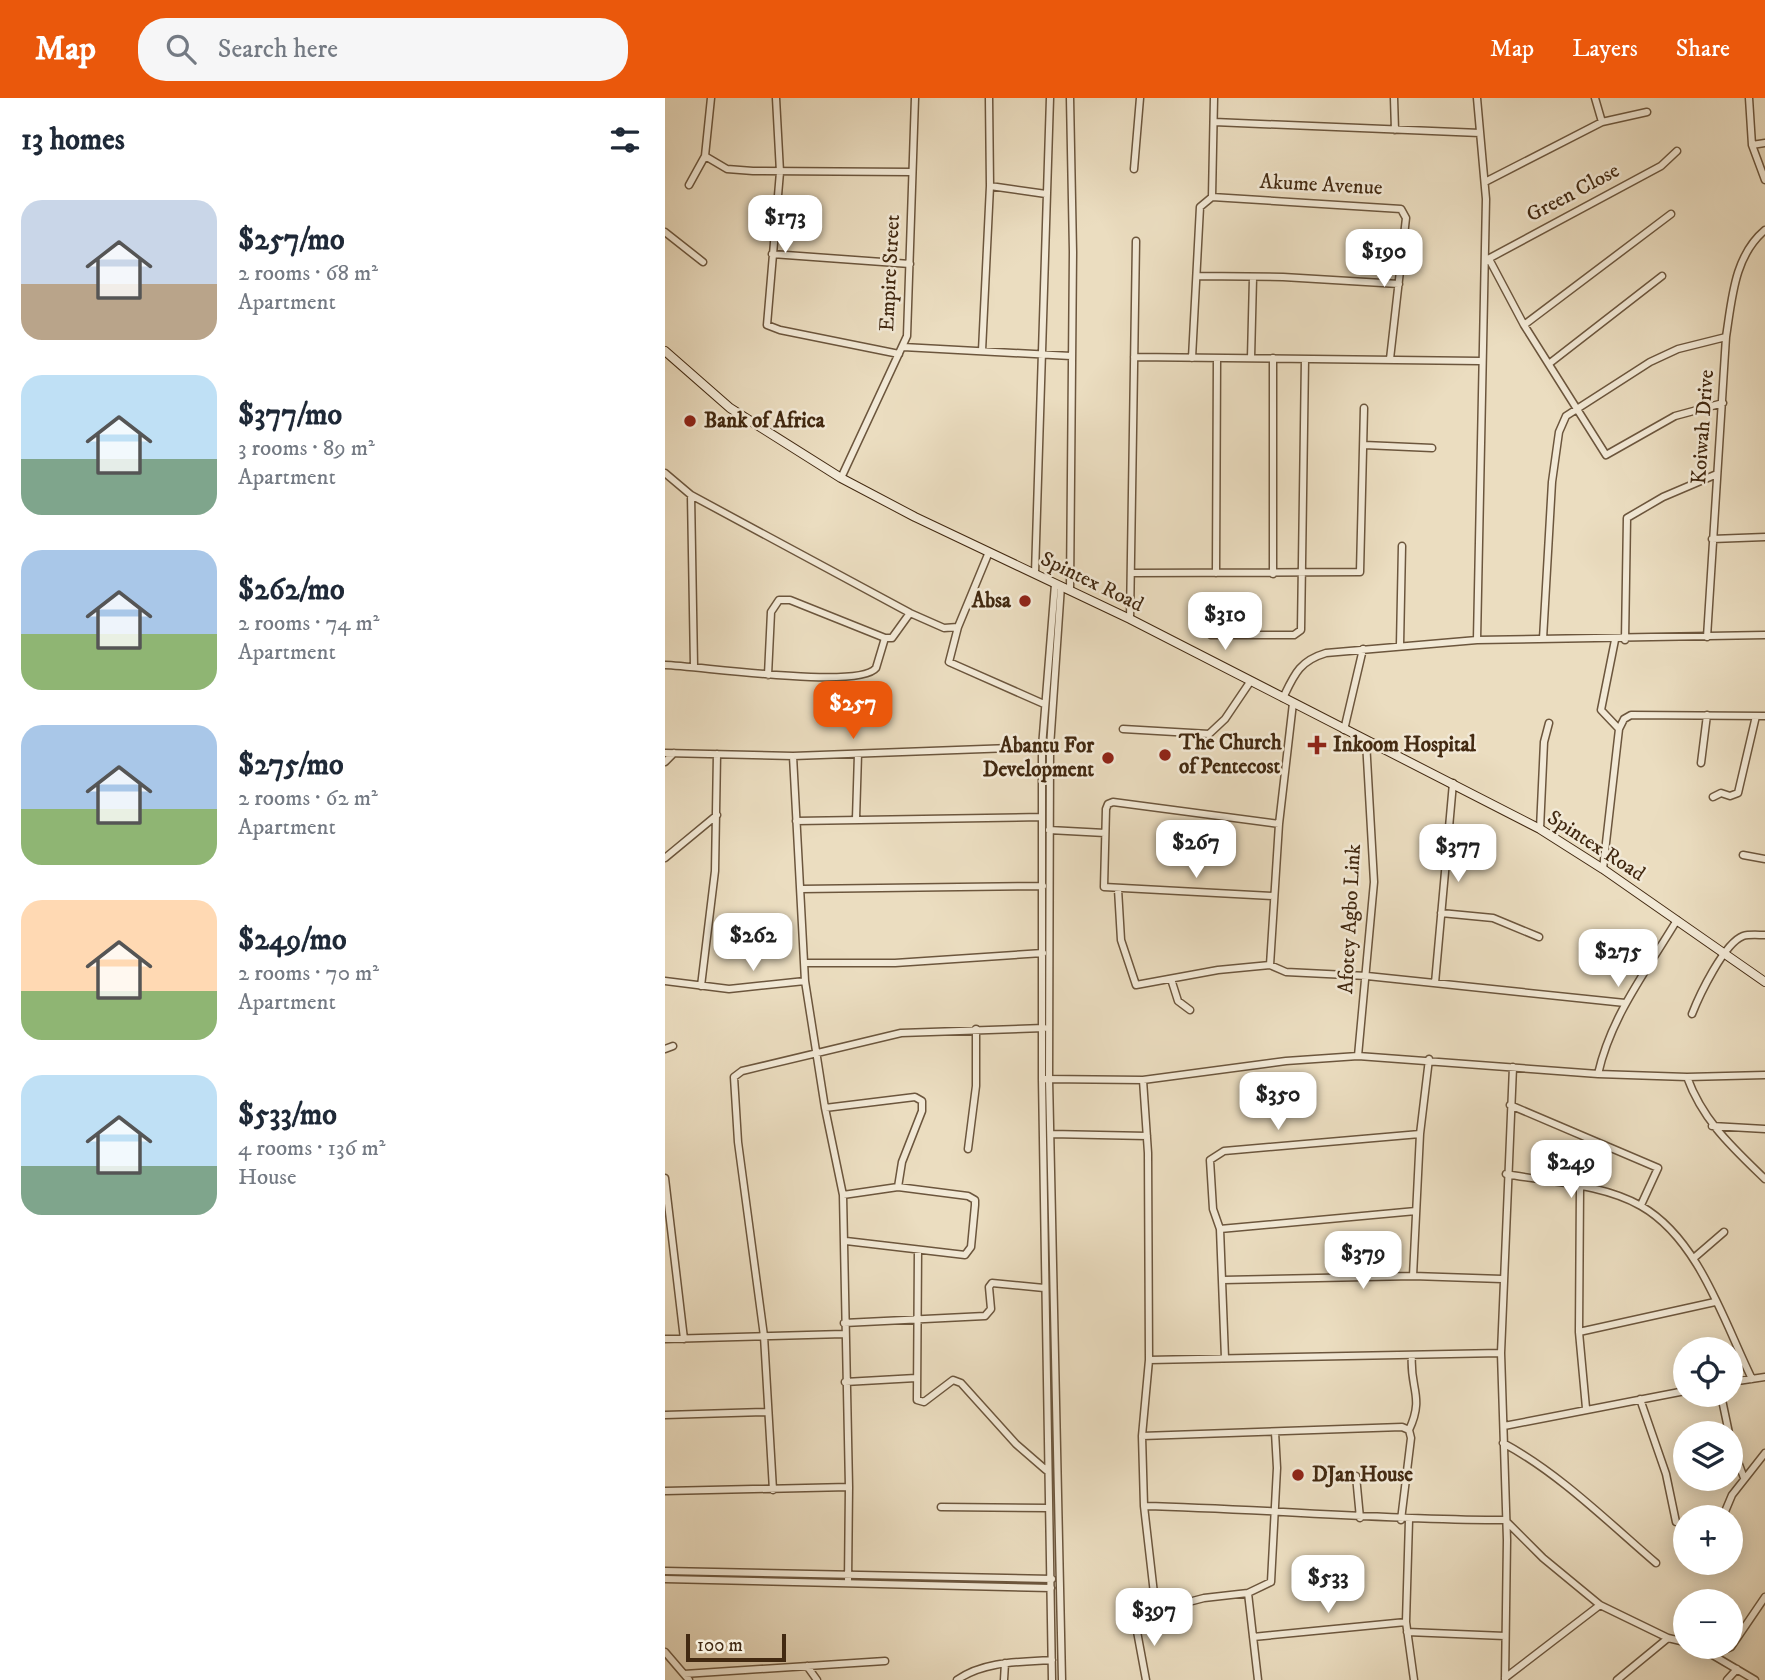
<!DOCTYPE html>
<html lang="en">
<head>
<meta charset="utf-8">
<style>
	:root { --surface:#fff; --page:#f6f6f7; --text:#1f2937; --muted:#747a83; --accent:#ea580c }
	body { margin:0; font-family:"IM FELL DW Pica",serif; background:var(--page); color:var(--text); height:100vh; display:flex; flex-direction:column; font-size:26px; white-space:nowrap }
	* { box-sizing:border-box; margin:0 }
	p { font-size:23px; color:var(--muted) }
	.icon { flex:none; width:38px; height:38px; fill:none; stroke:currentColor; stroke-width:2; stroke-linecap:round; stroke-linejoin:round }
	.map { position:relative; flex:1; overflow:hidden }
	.details { display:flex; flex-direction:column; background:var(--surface); width:665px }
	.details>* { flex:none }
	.fabs { position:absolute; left:1008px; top:1239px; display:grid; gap:14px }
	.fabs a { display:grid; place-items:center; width:70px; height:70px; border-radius:50%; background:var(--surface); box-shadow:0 4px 18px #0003; font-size:35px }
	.scale { position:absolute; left:21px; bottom:18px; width:100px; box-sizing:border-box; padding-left:7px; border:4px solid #422911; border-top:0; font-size:19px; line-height:24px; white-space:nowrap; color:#422911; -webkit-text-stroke:5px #f2e9d6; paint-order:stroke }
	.price { position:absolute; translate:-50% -60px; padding:0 16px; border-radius:14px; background:#fff; color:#222; font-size:23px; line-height:46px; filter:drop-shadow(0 2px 4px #0008) }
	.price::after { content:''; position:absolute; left:50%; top:42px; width:21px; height:16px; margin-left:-10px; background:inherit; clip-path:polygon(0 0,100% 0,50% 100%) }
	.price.on { background:var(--accent); color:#fff }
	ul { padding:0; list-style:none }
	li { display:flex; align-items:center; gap:21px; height:175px; padding:0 21px }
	li span { display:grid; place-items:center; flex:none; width:196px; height:140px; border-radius:21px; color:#555 }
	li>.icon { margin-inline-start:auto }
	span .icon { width:84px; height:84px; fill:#fffc; stroke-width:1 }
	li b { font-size:30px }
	h2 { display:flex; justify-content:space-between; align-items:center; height:84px; padding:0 21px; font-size:30px }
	header { display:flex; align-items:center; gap:42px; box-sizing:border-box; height:98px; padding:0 35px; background:var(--accent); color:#fff }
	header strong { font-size:33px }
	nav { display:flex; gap:38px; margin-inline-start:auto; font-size:24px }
	.search { width:490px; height:63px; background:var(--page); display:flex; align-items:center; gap:18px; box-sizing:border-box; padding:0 24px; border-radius:28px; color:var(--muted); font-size:26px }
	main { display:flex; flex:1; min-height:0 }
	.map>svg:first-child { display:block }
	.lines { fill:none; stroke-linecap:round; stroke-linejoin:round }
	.minor-casing { stroke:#6c563d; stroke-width:9 }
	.secondary-casing { stroke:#422911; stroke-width:10 }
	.minor { stroke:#f2e9d6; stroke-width:6 }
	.secondary { stroke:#f2e9d6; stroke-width:8 }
	.poi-dot { fill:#8f2418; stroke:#f2e9d6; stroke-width:2.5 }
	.labels { text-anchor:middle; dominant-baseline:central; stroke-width:5; stroke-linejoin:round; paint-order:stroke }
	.street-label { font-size:21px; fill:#422911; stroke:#f2e9d6 }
	.poi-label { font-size:21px; font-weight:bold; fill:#422911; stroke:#f2e9d6; text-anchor:start }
</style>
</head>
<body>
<header>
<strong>Map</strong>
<div class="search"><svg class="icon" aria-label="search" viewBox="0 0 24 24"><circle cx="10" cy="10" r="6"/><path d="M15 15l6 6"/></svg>Search here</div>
<nav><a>Map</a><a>Layers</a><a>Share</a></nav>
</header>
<main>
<section class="details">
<h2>13 homes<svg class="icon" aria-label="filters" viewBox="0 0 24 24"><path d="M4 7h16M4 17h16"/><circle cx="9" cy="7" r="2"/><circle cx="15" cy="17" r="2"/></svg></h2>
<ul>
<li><span style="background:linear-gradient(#c9d6e8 60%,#b9a48a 0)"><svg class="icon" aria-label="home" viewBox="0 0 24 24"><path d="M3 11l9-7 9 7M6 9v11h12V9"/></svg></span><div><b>$257/mo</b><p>2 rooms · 68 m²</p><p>Apartment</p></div></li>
<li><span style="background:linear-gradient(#bfe0f5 60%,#7fa58c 0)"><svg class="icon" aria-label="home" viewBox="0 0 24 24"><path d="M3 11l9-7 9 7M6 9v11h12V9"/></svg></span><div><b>$377/mo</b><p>3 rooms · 89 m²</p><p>Apartment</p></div></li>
<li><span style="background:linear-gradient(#a9c7e8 60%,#8fb573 0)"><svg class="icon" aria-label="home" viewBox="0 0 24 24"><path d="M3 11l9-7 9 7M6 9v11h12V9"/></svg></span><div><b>$262/mo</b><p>2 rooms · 74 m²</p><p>Apartment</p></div></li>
<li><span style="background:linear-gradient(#a9c7e8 60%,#8fb573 0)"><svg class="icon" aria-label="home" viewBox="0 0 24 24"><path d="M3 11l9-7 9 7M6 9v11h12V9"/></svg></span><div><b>$275/mo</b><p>2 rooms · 62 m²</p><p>Apartment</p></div></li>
<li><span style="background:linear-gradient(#ffd9b3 65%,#8fb573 0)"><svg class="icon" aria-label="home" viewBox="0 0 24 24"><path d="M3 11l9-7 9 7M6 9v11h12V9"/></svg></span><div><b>$249/mo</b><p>2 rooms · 70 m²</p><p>Apartment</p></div></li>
<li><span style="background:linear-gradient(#bfe0f5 65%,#7fa58c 0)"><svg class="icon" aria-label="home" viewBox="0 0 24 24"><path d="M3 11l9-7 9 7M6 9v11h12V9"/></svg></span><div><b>$533/mo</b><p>4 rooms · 136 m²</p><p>House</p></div></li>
</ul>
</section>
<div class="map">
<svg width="1100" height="1582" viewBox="0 0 1100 1582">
	<rect width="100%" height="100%" fill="#ebddc0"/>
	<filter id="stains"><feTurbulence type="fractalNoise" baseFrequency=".00286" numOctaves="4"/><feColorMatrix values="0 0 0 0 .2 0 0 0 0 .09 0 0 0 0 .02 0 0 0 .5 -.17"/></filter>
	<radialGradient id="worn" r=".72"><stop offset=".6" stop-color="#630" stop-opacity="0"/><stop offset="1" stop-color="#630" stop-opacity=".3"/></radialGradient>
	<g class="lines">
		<g class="minor-casing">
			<path id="minor" d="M111,0L115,74L102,227L115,232L234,256
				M405,0L408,154L405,492
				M729,0L730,32
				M1084,0L1087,47L1100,82
				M549,24L815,35
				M937,24L982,14
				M1087,47L1100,45
				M40,58L62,71L88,73L247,74
				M469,71L475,0
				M820,84L937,24L930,0
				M24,87L40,58L46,0
				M325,88L381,96
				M547,99L736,111L741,120L725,261
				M547,99L549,0
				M0,134L38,164
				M107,156L245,166
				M823,161L996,68L1012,53
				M824,161L859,227L941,357L1010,318L1058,305
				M532,178L618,179L734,186
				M859,227L1006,116
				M238,249L406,258
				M317,253L325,88L324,0
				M469,259L815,263
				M527,260L535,109L547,99
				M586,260L588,180
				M885,265L997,178
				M699,347L767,350
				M0,375L26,397L245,515L279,530L293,529L324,454
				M176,380L242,238L250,0
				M26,397L29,568
				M1047,441L1100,439
				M467,475L695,474L699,310
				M551,475L552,260
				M370,476L385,0
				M608,476V260
				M396,488L385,649L384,981L397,1582
				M465,521L471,143
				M293,529L284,564L379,606
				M546,537H629L636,532L640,261
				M1042,539L1061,239C1067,201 1069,158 1100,132
				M878,541L887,384L894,334L901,318L985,264L1013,251L1061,239
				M812,542L821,101L812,0
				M950,542L936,612L954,631
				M960,542L962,420L998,399L1052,376
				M735,547L737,448
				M0,567C35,568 194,592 211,570L220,540
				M103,577L106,514L114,502H125L220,540H227L245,515
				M618,600C629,577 634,563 661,555L812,542L1100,537
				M458,631L544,636L560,621L585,584
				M679,632L698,551
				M0,655L128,658L377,649
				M128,658L140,883L160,1010L178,1097L184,1389L183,1484
				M0,664L9,655
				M1036,665L1042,617
				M1048,699L1056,695L1065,698L1073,695L1091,618
				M191,721L193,656
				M131,723L377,719
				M875,731L879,644L884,625
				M384,732L440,735
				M1078,757L1100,761
				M0,760L52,717
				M938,771L954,631L959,621L966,617L1100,618
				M136,791L378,788
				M453,791L456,842L471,887L553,872L605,867L621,874L702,878L960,905
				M608,798L439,789L441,711L443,706L448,704L614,726
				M776,815L828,820L874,839
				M139,865H230L378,855
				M605,867L614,726L628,605
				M506,881L513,903L525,912
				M0,883L64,891L140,883
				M770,885L788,685
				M36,888L50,773L52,656
				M1027,916C1034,898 1059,845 1078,838C1084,836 1093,837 1100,837
				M0,951L8,948
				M693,958L709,784L701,643
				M933,976C946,918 982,872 1012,822
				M1022,979C1038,1023 1067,1049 1100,1081
				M380,981L478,982L621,963L693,958L933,976L1022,979L1100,977
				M478,982L483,1055L484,1262L477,1338L479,1408L491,1513
				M845,1007L993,1070L976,1107
				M160,1010L250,999L257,1003V1013L237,1064L233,1089
				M1047,1028L1100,1031
				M386,1036L482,1038
				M303,1051L311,988V931
				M841,1076C884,1084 938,1086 976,1108C1034,1141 1059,1224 1087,1281
				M0,1080L19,1241
				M915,1089L914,1234L921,1310
				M178,1097L233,1089L303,1098L310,1102V1107L306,1149L300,1157L181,1143
				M555,1131L751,1113
				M253,1152L252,1302L259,1304L288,1282L296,1285L351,1346L381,1372
				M1030,1159L1059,1134
				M748,1178L755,1036L764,961
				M558,1182L748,1178L837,1181
				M179,1225L320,1218L326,1211L324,1189L327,1185L379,1190
				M914,1234L1050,1204
				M0,1241L179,1236
				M560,1260L555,1131L548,1111L545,1062L559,1053L755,1036
				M484,1262L836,1255
				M180,1284L251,1280
				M1066,1284L1100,1279
				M1056,1297L1064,1335
				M975,1301L1001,1376L1011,1424
				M0,1317L102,1314
				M839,1328L1020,1293
				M744,1332C760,1298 744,1290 747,1257
				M477,1338L737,1329L744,1332L746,1340L736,1422
				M838,1345C894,1375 943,1424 991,1465
				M1066,1345L1079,1380
				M691,1378L695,1420
				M108,1392L99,1238L73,1044L69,979L77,973L236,935L379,930
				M0,1393L184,1389
				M479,1408C600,1411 720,1422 840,1422L878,1460L935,1507L1003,1540
				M276,1409L383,1410
				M1059,1416L1067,1397L1100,1355
				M744,1422L741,1524L749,1582
				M0,1473L387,1481
				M0,1481L386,1490
				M583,1495L593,1582
				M742,1534L840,1538
				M588,1539L741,1524
				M1034,1549L1090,1582
				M1066,1549L1100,1499
				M0,1554L24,1582
				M1048,1557L1066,1549
				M142,1568L152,1582
				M19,1576L220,1563
				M840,1580L935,1507
				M292,1582C319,1563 355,1564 387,1562
				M339,1582L340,1565
				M387,1582L377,981V649L390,486
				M481,1582L471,1528L474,1517L539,1500L583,1495L606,1484L612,1370L610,1334
				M840,1582L842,1442L836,1255L848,969
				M952,1582L1003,1540L1020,1544
				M1062,1582L1072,1571"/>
		</g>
		<g class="secondary-casing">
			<path id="secondary" d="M0,253L65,310L176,380L250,419L465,521L875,731L938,771L1100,884"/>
		</g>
		<use href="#minor" class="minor"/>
		<use href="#secondary" class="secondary"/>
	</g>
	<g class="poi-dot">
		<circle cx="25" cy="323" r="7"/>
		<circle cx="360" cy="503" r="7"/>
		<path d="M648.5 636.5h7v7h7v7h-7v7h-7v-7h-7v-7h7z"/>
		<circle cx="500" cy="657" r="7"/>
		<circle cx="443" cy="660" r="7"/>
		<circle cx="633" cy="1377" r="7"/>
	</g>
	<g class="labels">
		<g class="street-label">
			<text transform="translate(656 87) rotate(3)">Akume Avenue</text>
			<text transform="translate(908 95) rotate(-28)">Green Close</text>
			<text transform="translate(225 175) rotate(-87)">Empire Street</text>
			<text transform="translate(1038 329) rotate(-86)">Koiwah Drive</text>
			<text transform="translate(427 484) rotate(26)">Spintex Road</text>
			<text transform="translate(931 748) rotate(33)">Spintex Road</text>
			<text transform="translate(685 821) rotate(-87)">Afotey Agbo Link</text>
		</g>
		<g class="poi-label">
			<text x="39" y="323">Bank of Africa</text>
			<text x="346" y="503" text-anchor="end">Absa</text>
			<text x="514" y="645">The Church<tspan x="514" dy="24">of Pentecost</tspan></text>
			<text x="668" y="647">Inkoom Hospital</text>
			<text x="429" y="648" text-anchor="end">Abantu For<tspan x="429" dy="24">Development</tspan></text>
			<text x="647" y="1377">DJan House</text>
		</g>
	</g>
	<rect width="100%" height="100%" filter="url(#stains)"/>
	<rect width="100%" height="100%" fill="url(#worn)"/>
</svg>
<div class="fabs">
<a><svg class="icon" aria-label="locate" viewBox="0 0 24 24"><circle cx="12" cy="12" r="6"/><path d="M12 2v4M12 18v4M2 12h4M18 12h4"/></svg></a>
<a><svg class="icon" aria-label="layers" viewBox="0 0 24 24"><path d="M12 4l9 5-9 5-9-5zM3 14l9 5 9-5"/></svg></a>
<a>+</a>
<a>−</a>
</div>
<div class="scale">100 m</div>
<b class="price" style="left:120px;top:157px">$173</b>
<b class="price" style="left:719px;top:191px">$190</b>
<b class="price" style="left:560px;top:554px">$310</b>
<b class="price on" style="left:188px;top:643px">$257</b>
<b class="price" style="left:531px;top:782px">$267</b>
<b class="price" style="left:793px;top:786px">$377</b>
<b class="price" style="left:88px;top:875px">$262</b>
<b class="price" style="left:953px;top:891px">$275</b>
<b class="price" style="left:613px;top:1034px">$350</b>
<b class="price" style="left:906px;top:1102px">$249</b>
<b class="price" style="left:698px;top:1193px">$379</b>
<b class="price" style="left:663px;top:1517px">$533</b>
<b class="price" style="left:489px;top:1550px">$397</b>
</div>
</main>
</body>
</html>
